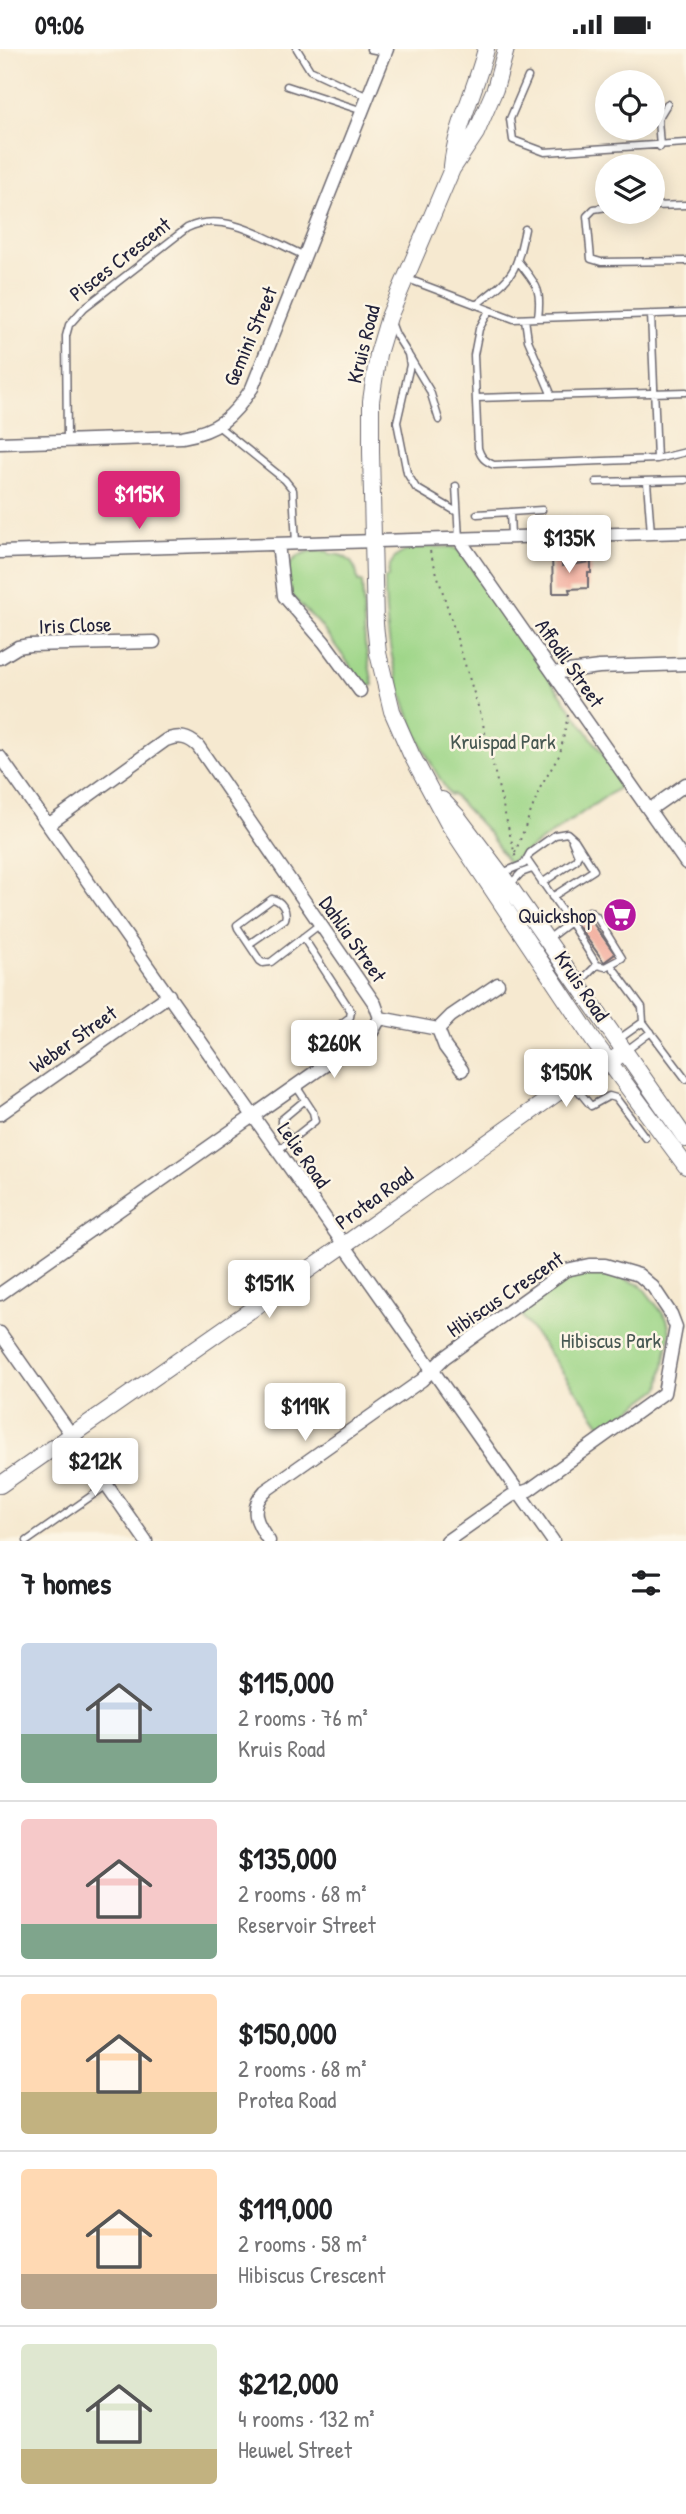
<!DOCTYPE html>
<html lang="en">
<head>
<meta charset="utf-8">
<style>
	:root { --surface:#fff; --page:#f6f6f6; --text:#202124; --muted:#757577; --line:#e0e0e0; --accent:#db2777 }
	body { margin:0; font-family:"Patrick Hand",sans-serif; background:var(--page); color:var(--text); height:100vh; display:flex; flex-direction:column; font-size:26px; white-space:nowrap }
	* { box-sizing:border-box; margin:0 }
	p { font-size:23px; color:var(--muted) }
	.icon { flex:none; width:38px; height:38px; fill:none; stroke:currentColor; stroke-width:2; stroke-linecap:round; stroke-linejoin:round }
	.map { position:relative; height:1492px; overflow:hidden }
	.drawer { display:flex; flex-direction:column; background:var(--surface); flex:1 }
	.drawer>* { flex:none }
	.fabs { position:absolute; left:595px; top:21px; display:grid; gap:14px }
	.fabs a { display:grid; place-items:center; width:70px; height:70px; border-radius:50%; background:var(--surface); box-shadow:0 4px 18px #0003; font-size:35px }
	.price { position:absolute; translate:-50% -60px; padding:0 16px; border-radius:7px; background:#fff; color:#222; font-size:23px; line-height:46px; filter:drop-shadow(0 2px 4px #0008) }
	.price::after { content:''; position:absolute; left:50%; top:42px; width:21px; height:16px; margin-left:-10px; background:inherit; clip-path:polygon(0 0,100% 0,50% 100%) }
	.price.current { background:var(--accent); color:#fff }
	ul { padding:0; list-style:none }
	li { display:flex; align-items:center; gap:21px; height:175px; padding:0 21px }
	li+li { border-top:2px solid var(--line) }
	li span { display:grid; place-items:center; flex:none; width:196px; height:140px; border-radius:7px; color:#555 }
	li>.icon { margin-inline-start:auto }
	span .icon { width:84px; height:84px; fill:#fffc; stroke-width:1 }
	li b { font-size:30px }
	h2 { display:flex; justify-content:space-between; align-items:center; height:84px; padding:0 21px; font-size:30px }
	.status { display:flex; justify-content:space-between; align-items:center; height:49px; padding:0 35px; background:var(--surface); direction:ltr }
	.status svg { height:19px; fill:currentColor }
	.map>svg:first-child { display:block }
	.green { fill:#9ed688; stroke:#607c62; stroke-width:2 }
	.building { fill:#f3ae9f }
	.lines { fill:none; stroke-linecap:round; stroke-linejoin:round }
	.service-casing { stroke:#6c686f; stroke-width:9 }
	.minor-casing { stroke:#6c686f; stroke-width:15 }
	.tertiary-casing { stroke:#6c686f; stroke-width:18 }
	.path { stroke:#6c686f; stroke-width:2; stroke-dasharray:2 5; stroke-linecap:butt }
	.service { stroke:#fff; stroke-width:6 }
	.minor { stroke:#fff; stroke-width:12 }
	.tertiary { stroke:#fff; stroke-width:16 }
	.labels { text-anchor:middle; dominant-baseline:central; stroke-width:5; stroke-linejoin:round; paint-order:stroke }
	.street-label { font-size:21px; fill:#22223b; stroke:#fcf5e5 }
	.park-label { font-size:21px; fill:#475852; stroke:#fcf5e5 }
	.poi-label { font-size:21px; fill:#22223b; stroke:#fcf5e5; text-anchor:end }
</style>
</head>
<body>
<div class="status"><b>09:06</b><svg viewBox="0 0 49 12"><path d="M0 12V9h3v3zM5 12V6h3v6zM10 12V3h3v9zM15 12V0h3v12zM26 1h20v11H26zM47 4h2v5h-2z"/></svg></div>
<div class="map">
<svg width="686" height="1492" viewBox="0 0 686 1492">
	<rect width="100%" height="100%" fill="#fcf5e5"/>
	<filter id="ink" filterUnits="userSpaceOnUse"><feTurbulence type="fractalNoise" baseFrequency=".0143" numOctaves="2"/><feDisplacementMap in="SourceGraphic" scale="14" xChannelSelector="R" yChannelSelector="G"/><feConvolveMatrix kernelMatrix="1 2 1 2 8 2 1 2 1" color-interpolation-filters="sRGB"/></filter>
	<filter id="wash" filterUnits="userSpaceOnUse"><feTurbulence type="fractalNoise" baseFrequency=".00686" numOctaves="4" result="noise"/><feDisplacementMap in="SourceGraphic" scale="28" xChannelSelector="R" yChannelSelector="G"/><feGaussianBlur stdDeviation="1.57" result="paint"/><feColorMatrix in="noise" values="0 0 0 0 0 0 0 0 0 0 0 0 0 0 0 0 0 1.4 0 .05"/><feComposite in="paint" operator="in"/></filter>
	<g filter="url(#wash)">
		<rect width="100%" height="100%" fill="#f6e9d0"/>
		<path class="green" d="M427,498H453L459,501L624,735L509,814L487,782L452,745L450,746C406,679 384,609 385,529H388C387,506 407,499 427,498Z
			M311,502H328L329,505C347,504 357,515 358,533H362L365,595L373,636L366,639C351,618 336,597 320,576C307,560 277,544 289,517C294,508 302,504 311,502Z
			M604,1223L641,1236L667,1270L670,1283L660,1339L604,1380L519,1263L577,1225Z"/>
		<g id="blocks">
			<path class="building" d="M552,503H562V517L591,513V524H588V539L569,540L570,544H553Z
				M587,866L615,905L604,913L576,874Z"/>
		</g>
	</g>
	<g filter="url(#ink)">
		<use href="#blocks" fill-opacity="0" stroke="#6c686f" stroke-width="2"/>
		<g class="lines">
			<g class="service-casing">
				<path id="service" d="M297,0L310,21L368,48
					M370,0L385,3
					M528,28L510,70L513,91L545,103L686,94
					M287,37L363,62
					M660,98L658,70L667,55
					M653,157L686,156
					M607,158L594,160L587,167L591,210L601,213L686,212
					M408,230L514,270L538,269C542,238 536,236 518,212
					M476,256C514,226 515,227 525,180
					M489,262L479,280L474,306L478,399C481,409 485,412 494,416L657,410L686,403
					M651,265L657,410
					M538,269L686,264
					M525,270L528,291L552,347
					M391,273L396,286L408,305L410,316L397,373L407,424L416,439L457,463
					M409,307L430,342L439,371
					M476,349L686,343
					M218,377L285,431L293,441L296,494
					M67,392L66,287L69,276L84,259L187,179C225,160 270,192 305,207
					M596,433L686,431
					M647,433L651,484
					M456,437L459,490
					M510,463L542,461
					M477,465L510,463L511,488
					M527,811L570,873L589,862L596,867L622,909L605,918L597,916
					M502,824L524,815L530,804L555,786L567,784L575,791L594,821L552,848
					M542,834L576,811L578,806L572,792
					M509,837L521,824L532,820
					M303,888L351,962L350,968L313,996L312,1002L323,1018
					M548,890L570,873L597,916
					M249,895L285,870C288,862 281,851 272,850L237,876L238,879L260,912L263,914L271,913L319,876
					M611,916L642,958L643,973L686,1030
					M578,935L597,916
					M619,990L643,973
					M627,1001L651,983
					M573,1035L591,1057L609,1047L616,1049L645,1088
					M292,1091L281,1077V1071L305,1051
					M277,1102L315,1072L313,1063L296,1037
					M27,1492L107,1436"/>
			</g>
			<g class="minor-casing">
				<path id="minor" d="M0,394L182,388C218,382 233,368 252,339L387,0
					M459,490L686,814
					M278,495L284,547L324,593L360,642
					M0,503L686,483
					M0,609L18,598L29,596L154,593
					M553,624L599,618L686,615
					M0,708L553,1492
					M649,761L686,735
					M380,969L438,980
					M438,980L451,967L498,935
					M438,980L445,998L462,1021
					M0,1065L169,946
					M0,1245L372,983L380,969L375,955L198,697C188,688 180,686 166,691L48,776
					M0,1284L146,1492
					M269,1492C257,1475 248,1460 265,1442L422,1331L444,1309L566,1221L589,1216H605L639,1226L653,1238L671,1265L676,1278L664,1344L529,1441L511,1447L447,1492"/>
			</g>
			<g class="tertiary-casing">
				<path id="tertiary" d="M506,0L495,40L476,84L452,120L389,268L378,305L371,352V403L375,575L378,604L392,662L411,705L448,774L595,994L686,1117
					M452,117C456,77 476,40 486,0
					M442,751L457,767L500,824L686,1090
					M0,1436L344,1196L599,1014L610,1013L625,1002"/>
			</g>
			<path class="path" d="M430,502L481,667L516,810
				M515,804L540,739L560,705L568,666"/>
			<use href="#service" class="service"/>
			<use href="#minor" class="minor"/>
			<use href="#tertiary" class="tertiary"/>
		</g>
	</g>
	<defs>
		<g id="supermarket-disc" transform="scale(1.75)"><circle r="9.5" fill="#b5179e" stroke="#fcf5e5"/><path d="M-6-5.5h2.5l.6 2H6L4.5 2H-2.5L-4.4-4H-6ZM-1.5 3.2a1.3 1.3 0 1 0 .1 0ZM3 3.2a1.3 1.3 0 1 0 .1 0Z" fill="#fff"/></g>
	</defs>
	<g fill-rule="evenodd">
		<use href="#supermarket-disc" x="620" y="866"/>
	</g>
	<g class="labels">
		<g class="street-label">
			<text transform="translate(120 210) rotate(-38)">Pisces Crescent</text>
			<text transform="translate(250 287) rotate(-67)">Gemini Street</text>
			<text transform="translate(363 295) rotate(-76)">Kruis Road</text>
			<text transform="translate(75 576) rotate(-2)">Iris Close</text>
			<text transform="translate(570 614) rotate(55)">Affodil Street</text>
			<text transform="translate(353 890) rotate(55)">Dahlia Street</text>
			<text transform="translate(582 937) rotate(56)">Kruis Road</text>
			<text transform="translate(73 990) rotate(-35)">Weber Street</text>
			<text transform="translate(304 1106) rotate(55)">Lelie Road</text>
			<text transform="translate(374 1149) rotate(-36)">Protea Road</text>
			<text transform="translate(505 1245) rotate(-34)">Hibiscus Crescent</text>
		</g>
		<g class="park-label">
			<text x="503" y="692">Kruispad Park</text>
			<text x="611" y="1291">Hibiscus Park</text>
		</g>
		<g class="poi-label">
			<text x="596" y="866">Quickshop</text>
		</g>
	</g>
</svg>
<div class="fabs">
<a><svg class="icon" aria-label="locate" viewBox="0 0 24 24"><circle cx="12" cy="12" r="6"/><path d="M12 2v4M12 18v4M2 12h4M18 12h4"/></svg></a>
<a><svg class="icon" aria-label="layers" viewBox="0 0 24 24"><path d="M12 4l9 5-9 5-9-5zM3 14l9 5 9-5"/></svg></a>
</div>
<b class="price current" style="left:139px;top:482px">$115K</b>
<b class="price" style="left:569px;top:526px">$135K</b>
<b class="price" style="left:334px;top:1031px">$260K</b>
<b class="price" style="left:566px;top:1060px">$150K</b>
<b class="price" style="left:269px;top:1271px">$151K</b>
<b class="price" style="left:305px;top:1394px">$119K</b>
<b class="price" style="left:95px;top:1449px">$212K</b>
</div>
<section class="drawer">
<h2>7 homes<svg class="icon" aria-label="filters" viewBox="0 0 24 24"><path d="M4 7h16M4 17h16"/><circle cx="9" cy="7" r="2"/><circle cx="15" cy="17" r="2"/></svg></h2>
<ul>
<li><span style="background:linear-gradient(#c9d6e8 65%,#7fa58c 0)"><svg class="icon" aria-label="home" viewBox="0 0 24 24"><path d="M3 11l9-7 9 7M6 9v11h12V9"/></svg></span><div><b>$115,000</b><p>2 rooms · 76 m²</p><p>Kruis Road</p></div></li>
<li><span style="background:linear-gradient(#f6c9c9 75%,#7fa58c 0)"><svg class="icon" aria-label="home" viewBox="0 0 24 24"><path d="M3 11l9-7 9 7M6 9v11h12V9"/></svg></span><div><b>$135,000</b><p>2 rooms · 68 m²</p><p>Reservoir Street</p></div></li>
<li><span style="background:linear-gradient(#ffd9b3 70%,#c2b280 0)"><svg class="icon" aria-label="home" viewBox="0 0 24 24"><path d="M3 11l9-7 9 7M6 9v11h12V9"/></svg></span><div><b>$150,000</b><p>2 rooms · 68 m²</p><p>Protea Road</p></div></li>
<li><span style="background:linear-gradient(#ffd9b3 75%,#b9a48a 0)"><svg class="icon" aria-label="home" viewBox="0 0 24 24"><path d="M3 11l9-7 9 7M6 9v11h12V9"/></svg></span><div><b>$119,000</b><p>2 rooms · 58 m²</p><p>Hibiscus Crescent</p></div></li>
<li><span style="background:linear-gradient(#dfe7d0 75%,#c2b280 0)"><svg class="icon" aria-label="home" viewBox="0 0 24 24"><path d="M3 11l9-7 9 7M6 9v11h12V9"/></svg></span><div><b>$212,000</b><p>4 rooms · 132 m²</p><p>Heuwel Street</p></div></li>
</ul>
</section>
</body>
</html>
